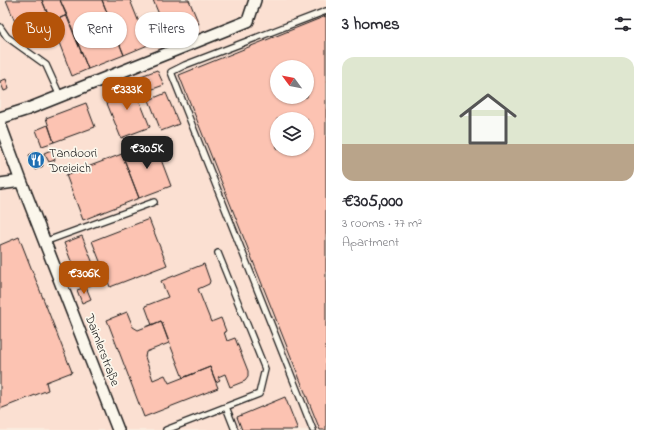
<!DOCTYPE html>
<html lang="en">
<head>
<meta charset="utf-8">
<style>
	:root { --surface:#fff; --page:#f2f2f3; --text:#2b2b33; --muted:#7c7c81; --line:#e1e1e2; --accent:#b45309 }
	body { margin:0; font-family:"Indie Flower",sans-serif; background:var(--page); color:var(--text); height:100vh; display:flex; flex-direction:column; font-size:15px; white-space:nowrap }
	* { box-sizing:border-box; margin:0 }
	p { font-size:13px; color:var(--muted) }
	.icon { flex:none; width:22px; height:22px; fill:none; stroke:currentColor; stroke-width:2; stroke-linecap:round; stroke-linejoin:round }
	.map { position:relative; flex:1; overflow:hidden }
	.drawer { display:flex; flex-direction:column; background:var(--surface); width:324px }
	.drawer>* { flex:none }
	.top-card { position:absolute; left:12px; top:12px; width:254px; height:36px; display:flex; gap:8px }
	.needle { width:26px; rotate:302deg }
	.tools { position:absolute; left:270px; top:60px; display:grid; gap:8px }
	.tools a { display:grid; place-items:center; width:44px; height:44px; border-radius:50%; background:var(--surface); box-shadow:0 1px 3px #0004; font-size:20px }
	.price { position:absolute; translate:-50% -34px; padding:0 9px; border-radius:8px; background:var(--accent); color:#fff; font-size:13px; line-height:26px; filter:drop-shadow(0 1px 2px #0008) }
	.price::after { content:''; position:absolute; left:50%; top:24px; width:12px; height:9px; margin-left:-6px; background:inherit; clip-path:polygon(0 0,100% 0,50% 100%) }
	.price.active { background:#222; color:#fff }
	ul { padding:0; list-style:none }
	li { display:grid; align-content:center; gap:8px; height:212px; padding:0 16px }
	li+li { border-top:1px solid var(--line) }
	li span { display:grid; place-items:center; height:124px; border-radius:12px; color:#555 }
	li>.icon { margin-inline-start:auto }
	span .icon { width:72px; height:72px; fill:#fffc; stroke-width:1 }
	li b { font-size:17px }
	h2 { display:flex; justify-content:space-between; align-items:center; height:48px; padding:0 16px; font-size:17px }
	.chip { padding:0 14px; border-radius:18px; background:var(--surface); box-shadow:0 1px 3px #0004; font-size:14px; line-height:36px }
	.chip.active { background:var(--accent); color:#fff }
	main { display:flex; flex:1; min-height:0 }
	.map>svg:first-child { display:block }
	.built { fill:#fbe0d2; fill-rule:evenodd }
	.building { fill:#fcc3b2; stroke:#1c1c1c; fill-rule:evenodd }
	.lines { fill:none; stroke-linecap:round; stroke-linejoin:round }
	.lane-casing { stroke:#1c1c1c; stroke-width:8 }
	.street-casing { stroke:#1c1c1c; stroke-width:14 }
	.lane { stroke:#fbf7ec; stroke-width:5.5 }
	.street { stroke:#fbf7ec; stroke-width:11 }
	.labels { text-anchor:middle; dominant-baseline:central; stroke-width:3.5; stroke-linejoin:round; paint-order:stroke }
	.poi-label { font-size:13px; fill:#1c1c1c; stroke:#fbf7ec; text-anchor:start }
	.street-label { font-size:13px; fill:#1c1c1c; stroke:#fbf7ec }
</style>
</head>
<body>
<main>
<div class="map">
<svg width="326" height="430" viewBox="0 0 326 430">
	<rect width="100%" height="100%" fill="#fbede0"/>
	<filter id="ink" filterUnits="userSpaceOnUse"><feTurbulence type="fractalNoise" baseFrequency=".025" numOctaves="2"/><feDisplacementMap in="SourceGraphic" scale="8" xChannelSelector="R" yChannelSelector="G"/><feConvolveMatrix kernelMatrix="1 2 1 2 8 2 1 2 1" color-interpolation-filters="sRGB"/></filter>
	<g filter="url(#ink)">
		<path class="built" d="M0,0H326V430H0ZM277,67H307V97H277ZM277,119H307V149H277Z"/>
		<path class="building" d="M6,0H42L51,22L20,34Z
			M42,0H60L67,15L51,22Z
			M60,0H102L124,55L88,69Z
			M102,0H130L148,45L124,55Z
			M153,0H189L199,24L168,36Z
			M67,15L88,69L72,76L51,22Z
			M326,16V430H320L179,75ZM277,67H307V97H277ZM277,119H307V149H277Z
			M157,70L164,85L147,91L141,76Z
			M6,79L9,89L4,91L0,81Z
			M133,84L150,127L121,138L104,96Z
			M166,93L179,124L161,131L149,100Z
			M86,103L95,127L54,142L46,118Z
			M48,125L54,142L42,146L36,130Z
			M154,141L171,186L139,198L122,154Z
			M51,150L55,160L49,162L44,153Z
			M38,151L43,166L35,170L29,155Z
			M122,154L139,198L83,220L66,175Z
			M149,219L167,265L110,287L92,241Z
			M82,236L100,281L82,289L64,243Z
			M19,237L72,372L46,382L48,390L0,409V245Z
			M204,264L210,281L209,284L198,289L211,322L221,318L226,331L224,332L227,341L235,338L248,371V377L245,381L230,387L225,374L218,377L220,380L216,382L210,367L183,378L161,321L152,325L145,306L168,297L161,281Z
			M86,287L91,299L82,303L77,290Z
			M127,312L133,327L138,330L161,321L169,343L146,352L145,357L153,380L165,375L169,383L210,367L218,388L144,417L107,320Z
			M285,397L298,430H242L237,417Z"/>
		<g class="lines">
			<g class="lane-casing">
				<path id="lane" d="M0,27L7,37L46,65L60,96
					M44,242L154,202
					M226,407L235,430
					M166,430L259,394L265,369L218,253
					M313,430L171,72L185,65L326,11"/>
			</g>
			<g class="street-casing">
				<path id="street" d="M0,118L28,109L248,21L255,0
					M0,124L21,181L118,430
					M0,184L21,181"/>
			</g>
			<use href="#lane" class="lane"/>
			<use href="#street" class="street"/>
		</g>
	</g>
	<defs>
		<g id="restaurant-disc" transform="scale(0.9)"><circle r="9.5" fill="#1f6fb2" stroke="#fbf7ec"/><path d="M-5-6h1v4h1v-4h1v4h1v-4h1v5L-1.5 .5V6h-2V.5L-5-1ZM5-6V6H3V1.5H1.5Q1.5-4 5-6Z" fill="#fff"/></g>
	</defs>
	<g fill-rule="evenodd">
		<use href="#restaurant-disc" x="36" y="160"/>
	</g>
	<g class="labels">
		<g class="poi-label">
			<text x="49" y="153">Tandoori<tspan x="49" dy="15">Dreieich</tspan></text>
		</g>
		<g class="street-label">
			<text transform="translate(102 350) rotate(69)">Daimlerstraße</text>
		</g>
	</g>
</svg>
<div class="tools">
<a><svg class="needle" viewBox="-14 -14 28 28"><path d="M0-13l5 13h-10z" fill="#e53935"/><path d="M0 13l5-13h-10z" fill="#7c7c81"/></svg></a>
<a><svg class="icon" aria-label="layers" viewBox="0 0 24 24"><path d="M12 4l9 5-9 5-9-5zM3 14l9 5 9-5"/></svg></a>
</div>
<b class="price" style="left:127px;top:111px">€333K</b>
<b class="price active" style="left:147px;top:170px">€305K</b>
<b class="price" style="left:84px;top:295px">€306K</b>
<div class="top-card">
<a class="chip active">Buy</a>
<a class="chip">Rent</a>
<a class="chip">Filters</a>
</div>
</div>
<section class="drawer">
<h2>3 homes<svg class="icon" aria-label="filters" viewBox="0 0 24 24"><path d="M4 7h16M4 17h16"/><circle cx="9" cy="7" r="2"/><circle cx="15" cy="17" r="2"/></svg></h2>
<ul>
<li><span style="background:linear-gradient(#dfe7d0 70%,#b9a48a 0)"><svg class="icon" aria-label="home" viewBox="0 0 24 24"><path d="M3 11l9-7 9 7M6 9v11h12V9"/></svg></span><div><b>€305,000</b><p>3 rooms · 77 m²</p><p>Apartment</p></div></li>
</ul>
</section>
</main>
</body>
</html>
